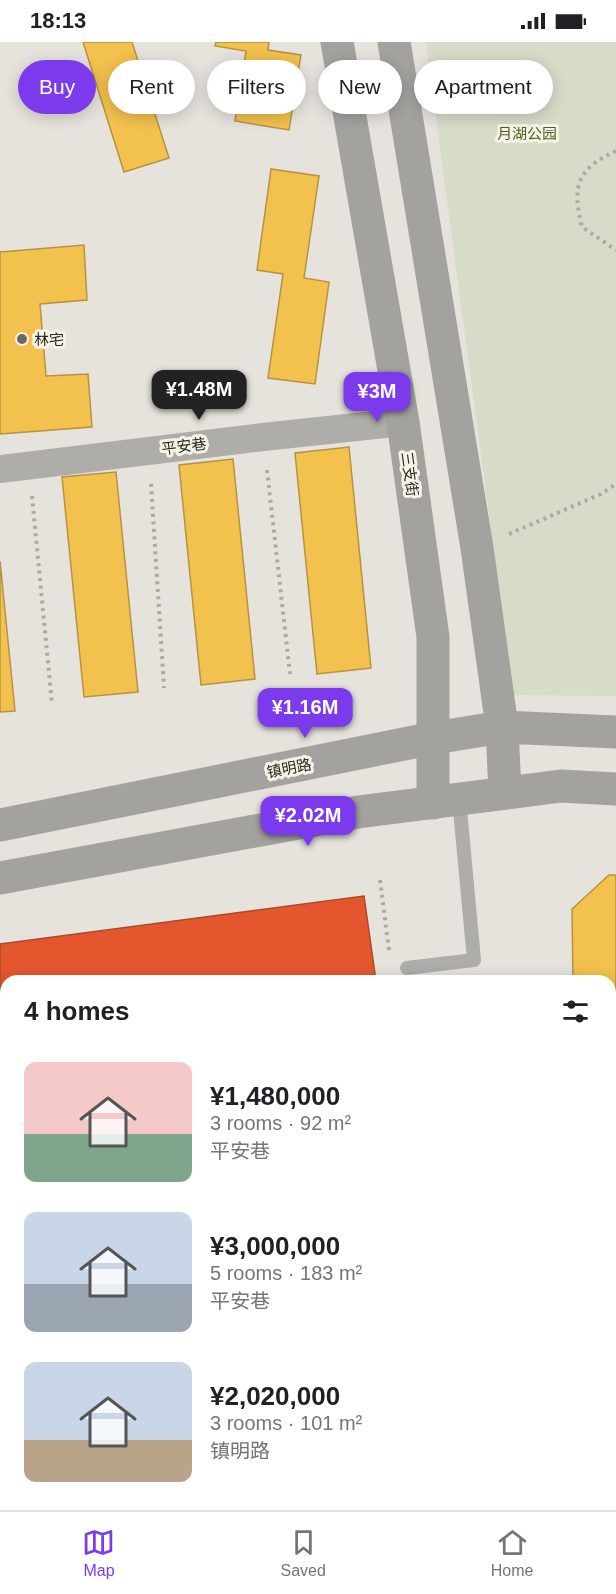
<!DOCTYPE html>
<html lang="en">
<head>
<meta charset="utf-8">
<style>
	:root { --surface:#fff; --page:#f6f6f6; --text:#202124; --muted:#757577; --line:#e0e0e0; --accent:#7c3aed }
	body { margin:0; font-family:Arial,"Noto Sans SC",sans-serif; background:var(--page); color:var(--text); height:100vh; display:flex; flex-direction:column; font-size:22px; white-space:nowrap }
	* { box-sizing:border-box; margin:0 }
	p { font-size:20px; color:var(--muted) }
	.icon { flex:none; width:33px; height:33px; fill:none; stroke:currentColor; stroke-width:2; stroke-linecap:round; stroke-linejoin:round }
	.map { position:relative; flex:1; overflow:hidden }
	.panel { position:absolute; left:0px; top:933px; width:616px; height:536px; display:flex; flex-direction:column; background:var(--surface); border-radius:18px 18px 0 0; box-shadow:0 3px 15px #0003 }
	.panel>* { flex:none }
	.banner { position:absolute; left:18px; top:18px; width:580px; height:54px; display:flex; gap:12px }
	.price { position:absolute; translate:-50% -51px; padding:0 14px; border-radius:12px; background:var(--accent); color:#fff; font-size:20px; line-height:39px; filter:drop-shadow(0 2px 3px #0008) }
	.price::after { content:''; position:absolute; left:50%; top:36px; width:18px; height:14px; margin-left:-9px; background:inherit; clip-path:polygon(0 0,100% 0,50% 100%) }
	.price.active { background:#222; color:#fff }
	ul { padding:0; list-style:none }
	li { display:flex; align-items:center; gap:18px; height:150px; padding:0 24px }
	li span { display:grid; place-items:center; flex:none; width:168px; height:120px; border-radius:12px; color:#555 }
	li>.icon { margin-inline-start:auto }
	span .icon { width:72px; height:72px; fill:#fffc; stroke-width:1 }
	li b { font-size:26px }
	h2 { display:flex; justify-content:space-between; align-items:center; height:72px; padding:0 24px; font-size:26px }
	.pill { padding:0 21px; border-radius:27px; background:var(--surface); box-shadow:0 3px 15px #0003; font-size:21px; line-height:54px }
	.pill.active { background:var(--accent); color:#fff }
	.status { display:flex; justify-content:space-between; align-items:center; height:42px; padding:0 30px; background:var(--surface); direction:ltr }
	.status svg { height:16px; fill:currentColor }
	.dock { display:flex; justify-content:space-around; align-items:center; height:84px; border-top:2px solid var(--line); background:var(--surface); font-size:16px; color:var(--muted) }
	.dock a { display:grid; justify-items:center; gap:3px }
	.dock .active { color:var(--accent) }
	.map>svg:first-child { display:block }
	.green { fill:#d7dcc9 }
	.homes { fill:#f2c14e; stroke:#b69341; stroke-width:1.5 }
	.shops { fill:#e4572e; stroke:#ac492a; stroke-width:1.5 }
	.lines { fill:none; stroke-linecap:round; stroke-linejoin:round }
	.path { stroke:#abaaa7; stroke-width:4; stroke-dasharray:3 4.5; stroke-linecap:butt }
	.service { stroke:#aeadaa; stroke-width:14 }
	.pedestrian { stroke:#aeadaa; stroke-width:21 }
	.minor { stroke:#aeadaa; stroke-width:28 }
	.secondary { stroke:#a3a29f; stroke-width:33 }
	.poi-dot { fill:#6b6963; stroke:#f6f3e5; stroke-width:2 }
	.labels { text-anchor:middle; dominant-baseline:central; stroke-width:6; stroke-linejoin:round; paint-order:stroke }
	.park-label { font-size:15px; fill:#4e6025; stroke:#f6f3e5 }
	.poi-label { font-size:15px; fill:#292722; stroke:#f6f3e5; text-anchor:start }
	.street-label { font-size:15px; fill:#292722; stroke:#f6f3e5 }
</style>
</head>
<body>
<div class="status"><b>18:13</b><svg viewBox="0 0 49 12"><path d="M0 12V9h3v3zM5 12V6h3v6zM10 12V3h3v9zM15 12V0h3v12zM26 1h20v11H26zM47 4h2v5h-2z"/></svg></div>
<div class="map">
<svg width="616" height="1468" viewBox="0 0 616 1468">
	<rect width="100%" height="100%" fill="#e5e3dc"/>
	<path class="green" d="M426,0H616V654L513,653Z"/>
	<path class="homes" d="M83,0H132L169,116L124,130Z
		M216,0H269L268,8L301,13L289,88L235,79L246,9L215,4Z
		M271,127L319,134L304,236L329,240L315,342L268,336L283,232L257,228Z
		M84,203L87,258L40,262L46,334L88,332L92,385L0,392V210Z
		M349,405L371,626L317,632L295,411Z
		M233,417L255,637L201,643L179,423Z
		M116,430L138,650L84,655L62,435Z
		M0,519L15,669L0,670Z
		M609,833H616V1011H610V939H573L572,867Z
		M610,1153H616V1370H610Z"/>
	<path class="shops" d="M364,854L376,939H6V1036L0,1028V902Z
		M0,1128L6,1137V1159L0,1163Z
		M6,1189V1238L0,1242V1193Z
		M6,1262V1302L0,1306V1266Z
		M6,1336V1462H23L16,1468H0V1341Z
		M299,1462L300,1468H183L182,1463Z
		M310,1462H406V1468H374V1464L310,1468Z"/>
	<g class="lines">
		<path class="path" d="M616,109C576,127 572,145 582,185L616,208
			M267,428L290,632
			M151,442L164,646
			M32,454L52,662
			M509,492L601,452L616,442
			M380,838L389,908
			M0,1323L6,1319
			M33,1468L41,1462
			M419,1468V1462"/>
		<path class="service" d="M407,926L474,918L459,757"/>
		<path class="pedestrian" d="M0,1096L6,1105
			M147,1468V1462"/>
		<path class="minor" d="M0,427L263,395L403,380"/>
		<path class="secondary" d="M337,0L403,380L433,595V761
			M394,0L477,506L502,685L505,751
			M0,783L434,696L502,685L616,690
			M0,836L358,770L561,744L616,747"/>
	</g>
	<circle class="poi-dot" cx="22" cy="297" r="6"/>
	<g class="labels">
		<g class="park-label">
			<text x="527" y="91">月湖公园</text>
		</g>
		<g class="poi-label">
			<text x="34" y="297">林宅</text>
		</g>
		<g class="street-label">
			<text transform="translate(184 404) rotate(-7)">平安巷</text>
			<text transform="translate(410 432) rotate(82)">三支街</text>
			<text transform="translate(289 726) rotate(-11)">镇明路</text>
		</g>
	</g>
</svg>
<b class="price active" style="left:199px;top:379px">¥1.48M</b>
<b class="price" style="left:377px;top:381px">¥3M</b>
<b class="price" style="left:305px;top:697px">¥1.16M</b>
<b class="price" style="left:308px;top:805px">¥2.02M</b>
<div class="banner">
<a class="pill active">Buy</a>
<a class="pill">Rent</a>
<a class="pill">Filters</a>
<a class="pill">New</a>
<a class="pill">Apartment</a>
</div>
<section class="panel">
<h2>4 homes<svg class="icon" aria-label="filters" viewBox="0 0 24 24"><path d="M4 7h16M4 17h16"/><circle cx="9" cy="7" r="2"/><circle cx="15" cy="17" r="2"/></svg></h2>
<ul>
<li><span style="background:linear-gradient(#f6c9c9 60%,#7fa58c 0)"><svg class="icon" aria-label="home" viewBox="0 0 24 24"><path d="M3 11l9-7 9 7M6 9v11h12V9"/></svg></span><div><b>¥1,480,000</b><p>3 rooms · 92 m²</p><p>平安巷</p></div></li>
<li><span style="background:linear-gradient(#c9d6e8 60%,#9aa5b1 0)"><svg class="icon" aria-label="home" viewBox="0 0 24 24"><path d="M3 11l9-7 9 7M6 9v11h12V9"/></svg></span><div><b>¥3,000,000</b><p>5 rooms · 183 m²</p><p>平安巷</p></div></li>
<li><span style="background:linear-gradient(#c9d6e8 65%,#b9a48a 0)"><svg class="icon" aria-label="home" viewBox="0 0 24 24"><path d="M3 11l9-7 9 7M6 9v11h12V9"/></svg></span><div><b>¥2,020,000</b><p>3 rooms · 101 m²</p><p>镇明路</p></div></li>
</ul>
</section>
</div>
<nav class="dock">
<a class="active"><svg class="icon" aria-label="map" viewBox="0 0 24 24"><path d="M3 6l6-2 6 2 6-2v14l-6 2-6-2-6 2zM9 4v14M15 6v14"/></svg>Map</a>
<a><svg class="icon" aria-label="saved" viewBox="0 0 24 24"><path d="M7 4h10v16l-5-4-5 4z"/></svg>Saved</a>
<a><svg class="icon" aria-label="home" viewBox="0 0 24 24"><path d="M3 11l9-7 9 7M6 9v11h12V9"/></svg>Home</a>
</nav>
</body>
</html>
